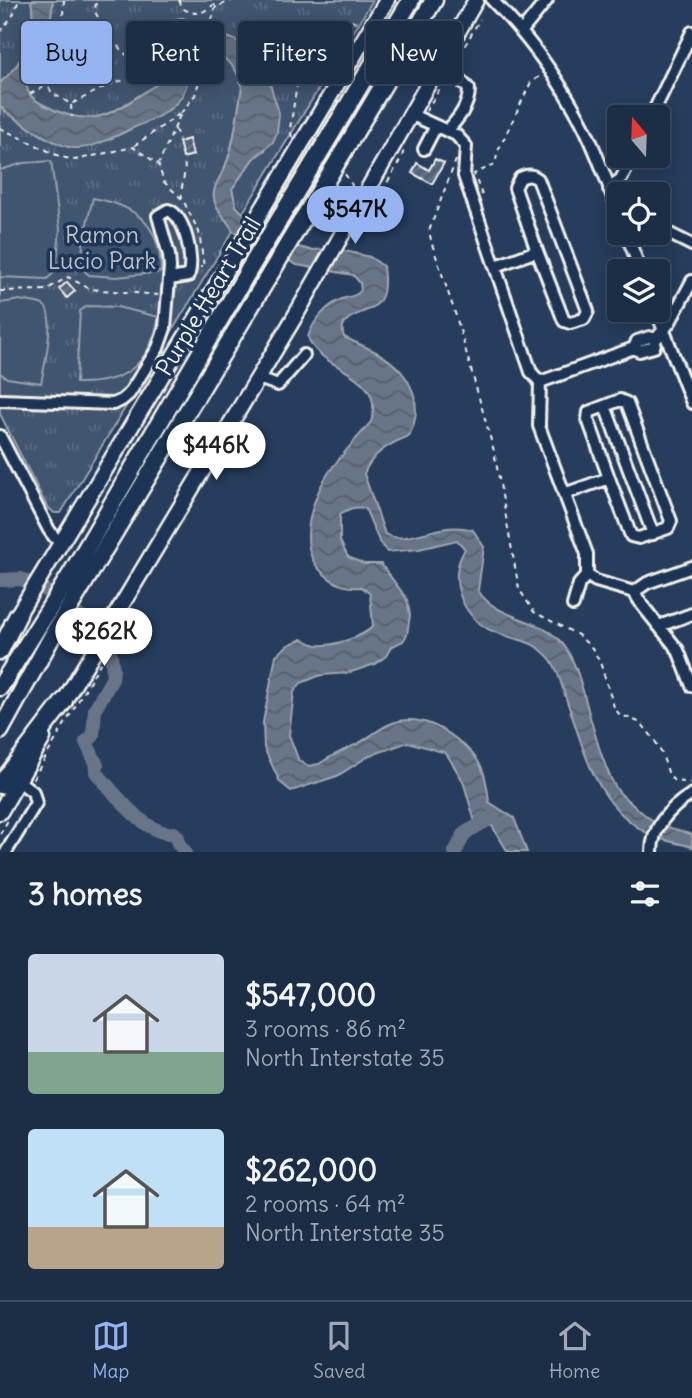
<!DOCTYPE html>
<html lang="en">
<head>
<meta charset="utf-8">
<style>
	:root { --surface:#1c2e46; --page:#293a51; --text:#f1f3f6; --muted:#a0a8b3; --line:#3a4a5f; --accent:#95b2f1 }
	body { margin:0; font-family:Delius,sans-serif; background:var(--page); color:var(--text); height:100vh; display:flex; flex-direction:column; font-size:26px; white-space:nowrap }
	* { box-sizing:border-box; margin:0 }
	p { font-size:23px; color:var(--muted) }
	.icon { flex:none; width:38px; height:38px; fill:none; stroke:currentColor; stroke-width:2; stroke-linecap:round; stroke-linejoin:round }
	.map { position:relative; height:852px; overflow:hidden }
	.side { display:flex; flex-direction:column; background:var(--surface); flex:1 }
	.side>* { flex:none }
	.top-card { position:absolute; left:21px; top:21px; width:651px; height:63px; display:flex; gap:14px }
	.needle { width:46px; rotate:341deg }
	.buttons { position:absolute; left:607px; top:105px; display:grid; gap:14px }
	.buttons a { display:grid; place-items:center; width:63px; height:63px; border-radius:7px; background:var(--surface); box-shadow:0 4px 18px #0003,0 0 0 2px var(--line); font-size:35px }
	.price { position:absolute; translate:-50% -60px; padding:0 16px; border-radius:24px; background:#fff; color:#222; font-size:23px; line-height:46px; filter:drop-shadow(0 2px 4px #0008) }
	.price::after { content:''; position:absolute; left:50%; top:42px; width:21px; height:16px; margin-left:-10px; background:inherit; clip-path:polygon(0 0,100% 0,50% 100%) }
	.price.on { background:var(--accent); color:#111 }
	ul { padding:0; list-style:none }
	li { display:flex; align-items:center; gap:21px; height:175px; padding:0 28px }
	li span { display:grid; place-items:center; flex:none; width:196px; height:140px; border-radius:7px; color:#555 }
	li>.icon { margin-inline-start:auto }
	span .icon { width:84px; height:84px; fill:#fffc; stroke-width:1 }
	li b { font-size:30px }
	h2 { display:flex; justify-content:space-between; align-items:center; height:84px; padding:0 28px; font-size:30px }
	.tag { padding:0 24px; border-radius:7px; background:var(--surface); box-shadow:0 4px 18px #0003,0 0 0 2px var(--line); font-size:24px; line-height:63px }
	.tag.on { background:var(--accent); color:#111 }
	.tab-bar { display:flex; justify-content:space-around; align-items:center; height:98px; border-top:2px solid var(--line); background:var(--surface); font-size:19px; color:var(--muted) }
	.tab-bar a { display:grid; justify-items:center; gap:4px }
	.tab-bar .on { color:var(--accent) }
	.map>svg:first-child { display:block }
	.park { fill:url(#park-tufts); stroke:#9aa2ac; stroke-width:2 }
	.pitch { fill:#40546f; stroke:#9aa2ac; stroke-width:2 }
	.water { fill:url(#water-waves); stroke:#9fa7ae; stroke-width:2 }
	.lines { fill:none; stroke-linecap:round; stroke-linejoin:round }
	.river { stroke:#677588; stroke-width:14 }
	.building { fill:url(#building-hatch); stroke:#f4f1e8; stroke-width:2 }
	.minor-casing { stroke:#f4f1e8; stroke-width:16 }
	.major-casing { stroke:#f4f1e8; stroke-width:19 }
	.highway-casing { stroke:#f4f1e8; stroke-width:21 }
	.path { stroke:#f4f1e8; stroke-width:2; stroke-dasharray:5 5; stroke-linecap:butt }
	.minor { stroke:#1d3557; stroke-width:10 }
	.major { stroke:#1d3557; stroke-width:14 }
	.highway { stroke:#1d3557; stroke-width:16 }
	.major-bridge-casing { stroke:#f4f1e8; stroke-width:19; stroke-linecap:butt }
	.highway-bridge-casing { stroke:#f4f1e8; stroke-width:21; stroke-linecap:butt }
	.major-bridge { stroke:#1d3557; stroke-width:14 }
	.highway-bridge { stroke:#1d3557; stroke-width:16 }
	.labels { text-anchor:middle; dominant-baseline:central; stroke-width:7; stroke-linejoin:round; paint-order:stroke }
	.park-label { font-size:23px; fill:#bec2c4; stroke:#1d3557 }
	.street-label { font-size:23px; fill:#f4f1e8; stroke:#1d3557 }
</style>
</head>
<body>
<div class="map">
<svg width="692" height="852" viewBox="0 0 692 852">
	<defs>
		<pattern id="park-tufts" width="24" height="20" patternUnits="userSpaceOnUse" patternTransform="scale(1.75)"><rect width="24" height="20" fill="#40546f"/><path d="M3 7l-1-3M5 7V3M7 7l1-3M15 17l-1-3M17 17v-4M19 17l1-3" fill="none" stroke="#5c6d84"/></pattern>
		<pattern id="water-waves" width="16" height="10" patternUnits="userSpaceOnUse" patternTransform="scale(1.75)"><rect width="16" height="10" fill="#677588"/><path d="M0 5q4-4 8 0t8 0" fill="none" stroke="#585e67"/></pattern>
		<pattern id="building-hatch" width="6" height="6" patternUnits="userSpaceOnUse" patternTransform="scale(1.75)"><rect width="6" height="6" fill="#52647b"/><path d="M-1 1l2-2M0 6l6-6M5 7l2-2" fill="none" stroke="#6c7b8e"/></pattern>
	</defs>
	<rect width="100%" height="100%" fill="#263d5d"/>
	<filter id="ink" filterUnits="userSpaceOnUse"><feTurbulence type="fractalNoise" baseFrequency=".0143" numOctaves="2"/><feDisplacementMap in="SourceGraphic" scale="14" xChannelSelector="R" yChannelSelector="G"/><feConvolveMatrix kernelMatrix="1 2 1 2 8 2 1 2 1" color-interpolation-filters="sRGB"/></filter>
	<g filter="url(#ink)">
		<path class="park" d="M0,0H31C36,22 28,54 12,71C9,75 4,79 0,83Z
			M52,0H373L242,214L236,206L232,189L253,159L265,150L279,113L270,89L183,18L171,20C169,35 167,72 162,81C114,110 96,135 40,103C32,98 25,92 27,82C30,71 37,62 42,53C47,43 53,11 52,0Z
			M199,51C223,55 236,61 242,87C238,111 234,146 225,167C221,176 212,188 214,198C215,210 228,219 233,231L61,513H54L46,505L0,414V106L27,126L70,147L78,148L108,140L129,130L189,69L190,61Z"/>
		<path class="pitch" d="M51,161L60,229L56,271L47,279L0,277V170L24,163Z
			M93,198C137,206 161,225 161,272L117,277L89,275L82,268L83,240Z
			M20,300C27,302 37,302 43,305C57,313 44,369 41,383L7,378L0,373V303Z
			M87,306L117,307L159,317C149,366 125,384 76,383L80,311Z"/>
		<path class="water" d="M31,0H52L53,4C50,18 49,34 44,47C40,60 27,72 27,86C27,96 36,101 44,105C99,134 116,109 162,81C172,63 152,18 183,18L249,46L257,52L263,61L279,113L277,132L273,142L253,159L232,189L236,206L258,229L295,246L310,250L337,249L370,257L383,266C384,277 386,290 380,300C371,316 335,312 344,337C354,342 364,346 374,351C407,368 427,400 409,436C389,444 372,453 364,474L385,534C408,547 441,519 473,530L484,547L478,590C495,620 539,616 562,643C575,659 581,683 586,702C592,725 605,775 619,792C624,798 646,816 652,820C663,827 680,830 692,835V847C679,843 663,841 651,835C597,808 586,756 568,704C563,691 559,671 551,660C533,637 513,641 490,630C461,615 447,578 465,549L457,540L419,549L387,552L379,541L365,508C354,506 349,509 340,514V541L348,557L364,564H381L407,599L410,615L407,635L403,641L391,647L386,656L375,664L348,673L321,675L301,683L294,692L289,735L299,761L309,766L319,764C332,755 344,750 357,744C369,738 378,729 390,724C414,714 436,724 455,738C481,758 486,770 489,802L514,818L527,852H508L492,826L475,822L463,781L446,753L408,742L369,756L337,776L291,791L280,782L264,748L263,722L276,655L288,645L302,639C306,640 309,643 313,644C326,649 364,637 373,626L370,594L362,587C345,588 336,585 323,573C294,548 313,493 332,468C344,452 358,437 371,422C386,370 320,373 308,337C313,321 326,306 342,299C350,296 356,297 361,290L360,283L353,275L297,265L233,231C228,220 215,210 214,198C212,188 221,176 225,167C234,146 238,111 242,87C236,61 223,55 199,51C185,67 192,84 179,100C168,114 149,121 133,128C116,135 98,147 78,148C58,149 22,123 6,112L0,106V83C4,79 9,75 12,71C28,54 36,22 31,0Z"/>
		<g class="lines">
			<path class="river" d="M0,580L21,579L45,590L98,630L111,655L113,670L112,679L95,709L93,736L86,742L97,765L96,772C112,791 147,837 174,833L178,837V843L185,852
				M455,852L465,833L493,817"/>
		</g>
		<path class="building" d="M189,139L193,155L183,158L179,142Z
			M435,159L444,163L432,184L412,173L417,163L429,170Z
			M67,282L75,291L67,298L59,289Z"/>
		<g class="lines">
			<g class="minor-casing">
				<path id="minor" d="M492,0C527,35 558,78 581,121C597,151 608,185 620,216
					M521,32L547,0
					M440,59L469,89C469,106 458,119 447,131
					M410,114L456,135L466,146L464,176L531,372L540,382L539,426L587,554V575L579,584L573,605
					M651,117L692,32
					M424,149L436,126
					M609,189L621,179L633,156
					M658,228L692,245
					M626,233L641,271
					M496,266L537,251L515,188L520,178C527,175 531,174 538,179L588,311L584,319L570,323L564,321L537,251
					M656,310L692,403
					M634,348L637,341L649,337L656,339
					M258,378L278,385L304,355
					M540,382L634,348L639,351L654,347L656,339L670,322L692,281
					M0,400L113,404L122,400L129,394L158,348L165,328L170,267L169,255L158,216L168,210C185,215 195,261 188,276L170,279
					M605,406L653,534
					M0,436L49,530L55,538L62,543
					M564,494L609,478L588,419L589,412L620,400L627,403L671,521L668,528L639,538L631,536L609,478
					M587,575L596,581L634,592L642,605L678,650L692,686
					M634,592L647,583L692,567
					M659,626L692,614
					M6,852L36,803L33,792L19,781
					M652,852C652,826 671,807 692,794"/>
			</g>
			<g class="major-casing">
				<path id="major" d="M327,101L387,0
					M387,156L476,0
					M12,624L230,263
					M58,711L294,318
					M0,812L43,738"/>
			</g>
			<g class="highway-casing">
				<path id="highway" d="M331,134L411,0
					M348,144L434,0
					M0,651L18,615
					M0,687L71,574L250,268
					M0,731L55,631L267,279
					M0,785L64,701"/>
			</g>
			<path class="path" d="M64,0L62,29L47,84L52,93L71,104L113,83L129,79L137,66L111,39L95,12L96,0
				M179,0L182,8C195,15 201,15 213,5H221L233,0
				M0,32L13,15L19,0
				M455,63L480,19
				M138,66L145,62L165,59
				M30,94L47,85
				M71,105L72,117
				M426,111L447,77
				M181,113L195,95L198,85L199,66L216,6
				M0,128L61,157L75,160L133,147L158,164L164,182L183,200L199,232L204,267H200
				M175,129L179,139
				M292,137L290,129L303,46L311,34L320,27L338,22L354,21L359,24
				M134,146L181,113L159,163
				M456,160L429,231L432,244L456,316L494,451L519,589L534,612L578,635L592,648L600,662L614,707L619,714L641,723L654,739L662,754L669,775L674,781L692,783
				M345,174L352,185L348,201
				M482,195L474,174L495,164L498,151L531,82L539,77
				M182,199C180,185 187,174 184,160
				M365,215L372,209L402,157L404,149
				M0,291L46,290L68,277L90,289L159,295
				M33,779L109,648
				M0,834L10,817"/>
			<use href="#minor" class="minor"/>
			<use href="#major" class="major"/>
			<use href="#highway" class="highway"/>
			<g class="major-bridge-casing">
				<path id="major-bridge" d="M230,263L327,101
					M294,318L387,156"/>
			</g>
			<g class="highway-bridge-casing">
				<path id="highway-bridge" d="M250,268L331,134
					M267,279L348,144"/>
			</g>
			<use href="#major-bridge" class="major-bridge"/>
			<use href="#highway-bridge" class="highway-bridge"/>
		</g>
	</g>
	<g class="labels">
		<g class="park-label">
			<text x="102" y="234">Ramon<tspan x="102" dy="26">Lucio Park</tspan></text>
		</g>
		<g class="street-label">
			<text transform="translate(208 296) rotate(-59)">Purple Heart Trail</text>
		</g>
	</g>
</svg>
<div class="buttons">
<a><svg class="needle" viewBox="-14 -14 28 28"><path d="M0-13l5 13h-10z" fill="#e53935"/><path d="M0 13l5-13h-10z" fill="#a0a8b3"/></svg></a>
<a><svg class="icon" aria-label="locate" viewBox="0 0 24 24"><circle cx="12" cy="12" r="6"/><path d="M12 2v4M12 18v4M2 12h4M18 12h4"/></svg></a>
<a><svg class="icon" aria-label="layers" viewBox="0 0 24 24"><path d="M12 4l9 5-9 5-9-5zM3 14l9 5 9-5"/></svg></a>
</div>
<b class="price on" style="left:355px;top:246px">$547K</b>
<b class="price" style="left:216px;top:482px">$446K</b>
<b class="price" style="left:104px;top:668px">$262K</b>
<div class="top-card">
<a class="tag on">Buy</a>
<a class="tag">Rent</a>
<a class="tag">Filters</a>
<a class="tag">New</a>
</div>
</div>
<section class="side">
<h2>3 homes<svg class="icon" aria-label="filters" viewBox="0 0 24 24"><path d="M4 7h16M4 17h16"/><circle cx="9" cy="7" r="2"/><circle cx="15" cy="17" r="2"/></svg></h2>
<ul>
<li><span style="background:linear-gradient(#c9d6e8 70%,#7fa58c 0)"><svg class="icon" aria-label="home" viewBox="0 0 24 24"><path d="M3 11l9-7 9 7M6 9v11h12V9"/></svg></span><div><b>$547,000</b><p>3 rooms · 86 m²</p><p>North Interstate 35</p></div></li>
<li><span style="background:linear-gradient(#bfe0f5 70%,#b9a48a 0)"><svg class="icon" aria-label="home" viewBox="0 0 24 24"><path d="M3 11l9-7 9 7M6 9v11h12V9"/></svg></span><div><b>$262,000</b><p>2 rooms · 64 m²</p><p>North Interstate 35</p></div></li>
</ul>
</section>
<nav class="tab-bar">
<a class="on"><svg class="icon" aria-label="map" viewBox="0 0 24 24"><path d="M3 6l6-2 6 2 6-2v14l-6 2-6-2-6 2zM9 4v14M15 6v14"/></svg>Map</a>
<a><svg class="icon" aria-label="saved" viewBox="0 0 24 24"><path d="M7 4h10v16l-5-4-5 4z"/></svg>Saved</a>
<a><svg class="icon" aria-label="home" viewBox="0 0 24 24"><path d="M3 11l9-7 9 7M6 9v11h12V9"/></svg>Home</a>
</nav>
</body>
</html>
